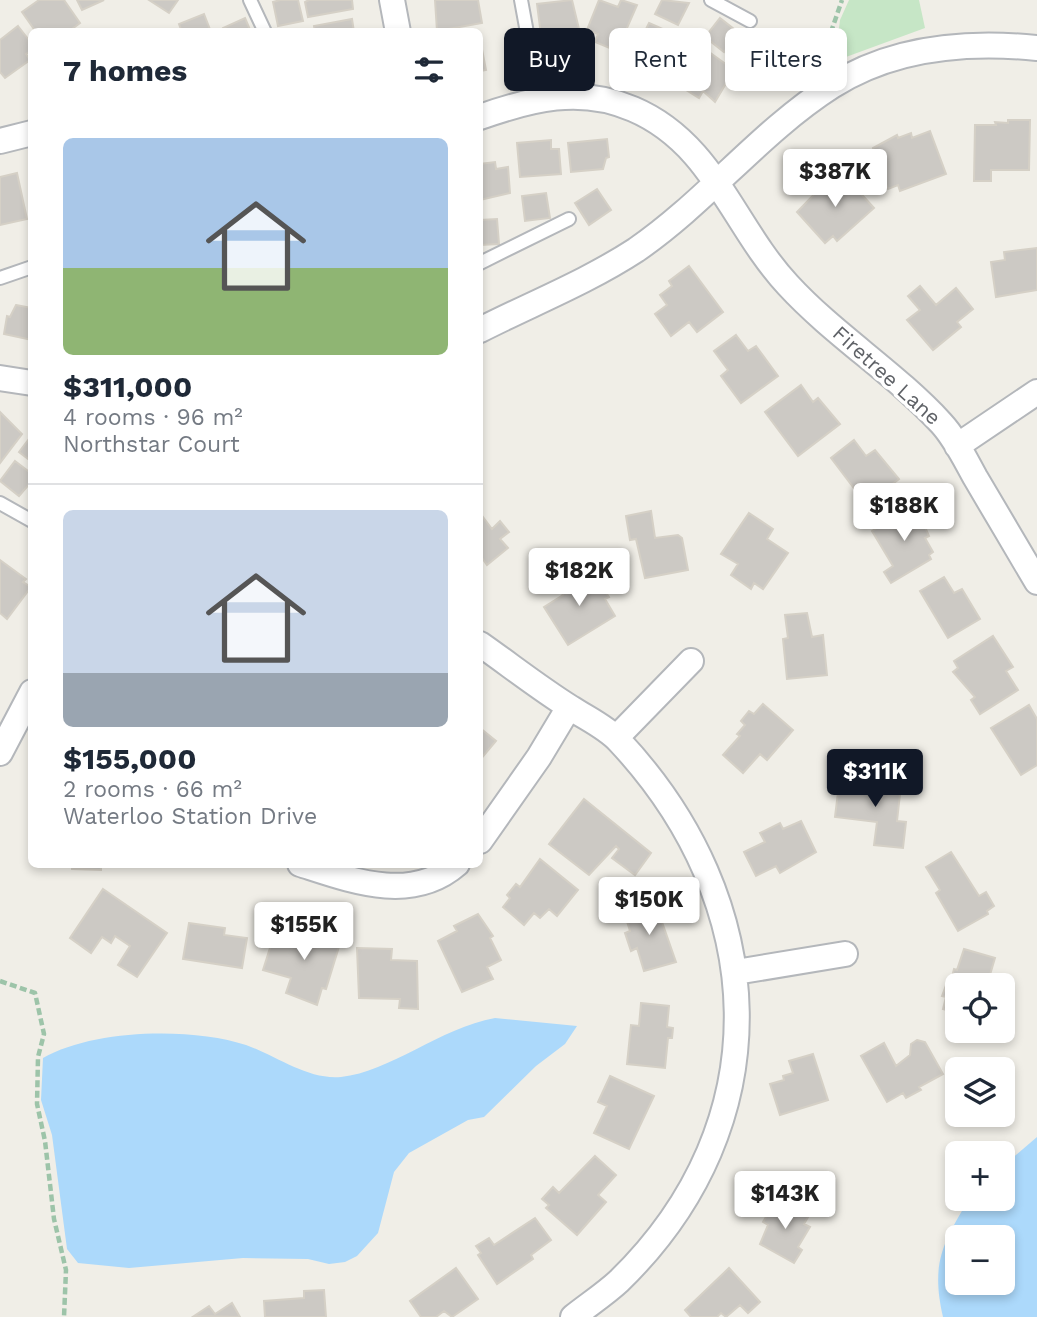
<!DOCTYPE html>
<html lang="en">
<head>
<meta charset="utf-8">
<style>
	:root { --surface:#fff; --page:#f6f6f7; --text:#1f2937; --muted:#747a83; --line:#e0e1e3; --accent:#111827 }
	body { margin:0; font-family:"Work Sans",sans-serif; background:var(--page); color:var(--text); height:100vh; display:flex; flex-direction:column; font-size:26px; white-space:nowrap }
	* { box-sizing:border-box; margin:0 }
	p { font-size:23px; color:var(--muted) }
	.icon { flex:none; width:38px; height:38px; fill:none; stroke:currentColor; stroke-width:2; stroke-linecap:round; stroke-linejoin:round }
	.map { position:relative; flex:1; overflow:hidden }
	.panel { position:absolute; left:28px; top:28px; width:455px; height:840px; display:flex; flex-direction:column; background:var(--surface); border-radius:10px; box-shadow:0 4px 10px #0003 }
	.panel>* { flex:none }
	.hud { position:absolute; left:504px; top:28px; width:427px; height:63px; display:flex; gap:14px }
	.buttons { position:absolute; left:945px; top:973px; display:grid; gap:14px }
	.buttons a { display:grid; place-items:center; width:70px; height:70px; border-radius:10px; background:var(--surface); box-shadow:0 4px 10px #0003; font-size:35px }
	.price { position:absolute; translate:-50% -60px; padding:0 16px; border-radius:7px; background:#fff; color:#222; font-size:23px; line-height:46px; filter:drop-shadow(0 2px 4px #0008) }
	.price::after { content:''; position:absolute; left:50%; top:42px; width:21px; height:16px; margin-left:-10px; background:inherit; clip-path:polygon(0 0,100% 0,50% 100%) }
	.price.selected { background:var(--accent); color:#fff }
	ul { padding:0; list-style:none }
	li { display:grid; align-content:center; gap:14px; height:371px; padding:0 35px }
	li+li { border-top:2px solid var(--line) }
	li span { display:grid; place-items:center; height:217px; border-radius:10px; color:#555 }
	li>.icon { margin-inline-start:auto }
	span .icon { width:126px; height:126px; fill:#fffc; stroke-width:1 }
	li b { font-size:30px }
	h2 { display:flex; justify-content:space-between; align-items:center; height:84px; padding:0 35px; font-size:30px }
	.pill { padding:0 24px; border-radius:10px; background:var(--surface); box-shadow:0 4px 10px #0003; font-size:24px; line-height:63px }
	.pill.selected { background:var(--accent); color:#fff }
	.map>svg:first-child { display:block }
	.green { fill:#c6e6c6 }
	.water { fill:#acd9fb; fill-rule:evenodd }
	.building { fill:#ccc9c4; stroke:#d5d0c6; stroke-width:2 }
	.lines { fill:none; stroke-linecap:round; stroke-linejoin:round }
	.lane-casing { stroke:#b4b7bb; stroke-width:16 }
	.street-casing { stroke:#b4b7bb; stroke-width:28 }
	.path { stroke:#9dc4a9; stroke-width:4.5; stroke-dasharray:7 3.5; stroke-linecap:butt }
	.lane { stroke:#fff; stroke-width:12 }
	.street { stroke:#fff; stroke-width:24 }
	.labels { text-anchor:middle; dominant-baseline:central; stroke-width:7; stroke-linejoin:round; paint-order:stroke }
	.street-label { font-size:21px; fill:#5f6267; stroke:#fff }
</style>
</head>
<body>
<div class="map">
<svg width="1037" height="1317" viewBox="0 0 1037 1317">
	<rect width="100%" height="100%" fill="#f0eee7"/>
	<path class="green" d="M849,0H919L925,28L835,61L840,20Z"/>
	<path class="water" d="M495,1018L577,1026L565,1044L536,1066L484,1117L468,1120L409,1153L394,1172L378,1233L357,1256L345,1262L329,1264L308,1259L243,1258L129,1268L78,1263L67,1249L52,1135L41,1100L43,1058C93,1029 192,1027 246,1045C277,1056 307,1080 341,1077C390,1072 440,1028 495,1018Z
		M1037,1137V1317H943C931,1264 942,1244 969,1199H1003V1166ZM957,1237H1003V1283H957Z"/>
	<path class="building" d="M39,0H64L80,23L68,32H36L22,12Z
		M77,0H104L82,10Z
		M149,0H178L169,13Z
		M280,0H298L303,21L278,26L273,2Z
		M352,0L353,9L308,17L305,2L309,0Z
		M435,0H478L482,23L437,31Z
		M572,0L579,29L541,35L537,4Z
		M599,0L618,7L621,0L637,5L617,51L595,42L598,34L587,30Z
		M662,0L689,3L678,25L655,14Z
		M204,14L211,32H182L179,24Z
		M245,18L251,32H224L223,28Z
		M720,18L739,33L724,52L705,37Z
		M352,19L354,32H315L314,26Z
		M649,23L665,30L662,36L685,48L673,72L665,68L662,75L631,59Z
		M18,26L32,44V50L26,54L30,60L5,78L0,72V40Z
		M480,39L486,70L480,71Z
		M698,44L734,70L715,102L703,91L699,98L675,83Z
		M1008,120H1030L1029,170H991V181H974L975,125H996L995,122L1008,123Z
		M930,131L946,174L900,191L898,185L888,189L873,148L897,135L898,138L911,133L912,138Z
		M607,139L609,157L606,158L603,169L571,172L568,143Z
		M551,140V149H559L561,174L520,177L517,143Z
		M495,162L496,169L508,167L510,193L480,200V164Z
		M17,173L27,219L0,225V177Z
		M843,174L874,208L837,241L833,236L825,243L797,212L824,184L827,188Z
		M597,189L611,210L589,225L575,203Z
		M546,193L550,218L525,221L522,196Z
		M497,219L499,244L480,245V220Z
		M1037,248V290L996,297L991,262L1005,260L1004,252Z
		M689,266L723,312L697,332L689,322L671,336L655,314L667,305L660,295L672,286L669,281Z
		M920,286L936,305L956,288L973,309L957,322L961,327L933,350L907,320L920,310L908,296Z
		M16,305L32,308V340L4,334L7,316L10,317Z
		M736,335L748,351L756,346L778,376L741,403L721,376L728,370L714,351Z
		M801,385L813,402L818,398L840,424L798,456L765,412Z
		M0,412L22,434L0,463Z
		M32,435V462L19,452Z
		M854,440L866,456L875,450L899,479L866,504L831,458Z
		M15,461L32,474V481L19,496L0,481Z
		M915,504L929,536L925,538L933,552L929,555L931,559L891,583L884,572L893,566L872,531Z
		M651,511L655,538L678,535L682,538L688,570L645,578L636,539L630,540L626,516Z
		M480,513L492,529L500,521L509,532L500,539L508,548L487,565L480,555Z
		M749,513L773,529L767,539L788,553L763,589L754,583L751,589L731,575L738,564L721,554Z
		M0,560L26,579L23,582L31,587L7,619L0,613Z
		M572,572L580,584L594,575L609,597L605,599L615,616L568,645L544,607L563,595L555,583Z
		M944,577L954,593L962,589L980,619L948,638L920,591Z
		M807,613L812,637L823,635L827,675L787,679L783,639L788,638L785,615Z
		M993,636L1013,667L1006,671L1018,690L980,714L971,700L975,697L953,672L958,668L954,661Z
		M763,704L793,730L767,760L760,754L743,773L723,755L740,736L737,734L745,725L741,721L749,711L754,714Z
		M1029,705L1037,719V765L1021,775L991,728Z
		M480,728L496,741L480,760Z
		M882,773L897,775L895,784L901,785L897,821L906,822L903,848L874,845L877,822L835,817L839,784L880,789Z
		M584,799L651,853L635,875L612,858L619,849L616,846L589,875L549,844Z
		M801,821L816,852L780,873L776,866L756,876L744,852L765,842L760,833L780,823L783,829Z
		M951,852L979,896L986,892L994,906L987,911L988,914L958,931L936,893L940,890L926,867Z
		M540,859L578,890L557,916L549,909L540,918L534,913L524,925L503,907L510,898L507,895L516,884L520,887Z
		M72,864H101V870L72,869Z
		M103,889L167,933L137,977L118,965L130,946L115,936L111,943L102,937L91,953L70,938Z
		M655,902L676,962L644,971L637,948L631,951L625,933L630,931L624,912Z
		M478,914L493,936L490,938L501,960L487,967L493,979L462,992L438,941L457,931L454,926Z
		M189,923L225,928L224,935L247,938L242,968L183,959Z
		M276,929L306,935L304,940L312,943L316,929L342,937L326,989L322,988L317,1005L286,993L291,978L263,970Z
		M357,948L392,949L391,960L417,961L418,1009L399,1008L400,999L359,998Z
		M964,949L995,958L987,985H957V1013L943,1009L946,997L942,996L948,980L951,981L954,969L957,970Z
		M641,1003L669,1006L667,1027L673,1028L672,1038H668L665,1068L627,1064L631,1025L639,1026Z
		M917,1040L925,1042L943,1074L919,1087L921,1090L906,1098L903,1093L887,1102L861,1056L884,1043L896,1066L910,1055L911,1044Z
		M813,1054L828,1100L780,1115L770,1084L784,1080L783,1076L793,1073L789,1061Z
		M610,1076L654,1096L629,1149L594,1133L607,1106L598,1102Z
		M595,1156L616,1175L598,1195L606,1202L577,1235L546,1208L549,1205L542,1199L553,1187L559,1193Z
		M777,1198L808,1217L804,1224L810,1227L798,1247L802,1250L794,1263L760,1244L768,1225L763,1222Z
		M535,1218L551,1240L531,1255L533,1259L497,1284L478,1255L481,1253L476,1246L489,1238L494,1245Z
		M456,1268L478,1299L452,1317L444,1311L436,1317H421L410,1301Z
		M729,1268L760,1302L748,1313L740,1305L726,1317L721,1313L717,1317H691L685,1310Z
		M324,1290L326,1317H265L264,1301L304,1298V1291Z
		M232,1303L240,1317L194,1316L209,1306L215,1314Z"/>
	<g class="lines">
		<g class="lane-casing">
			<path id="lane" d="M250,0L265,32
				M521,0L539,98
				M711,0L750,21
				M480,263L569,219
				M0,278L32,267
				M0,503L32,521"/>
		</g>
		<g class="street-casing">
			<path id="street" d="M392,0L398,32
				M480,117C531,99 580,86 633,109C713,143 733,226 788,285C834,335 895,373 941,423C955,438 965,459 975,477C996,512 1016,547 1037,582
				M0,141L32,133
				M480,330C531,304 587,282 636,250C706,202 760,132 832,86C893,47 967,41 1037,48
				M0,378L32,383
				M957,446L1037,392
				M480,644C510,665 539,688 571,708C586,718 606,727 619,741C770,902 782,1122 619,1281C605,1294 588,1305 573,1317
				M616,738L691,661
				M0,753L32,692
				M480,841L539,757L569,707
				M300,864C350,880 411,904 457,864
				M736,972L845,954"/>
		</g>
		<path class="path" d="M827,64L831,32L842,0
			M0,981L35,993L44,1034L38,1057L37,1104L45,1141L54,1219L66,1270L64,1317"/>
		<use href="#lane" class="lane"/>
		<use href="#street" class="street"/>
	</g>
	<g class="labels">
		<g class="street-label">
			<text transform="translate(887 375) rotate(42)">Firetree Lane</text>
		</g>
	</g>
</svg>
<div class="buttons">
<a><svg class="icon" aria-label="locate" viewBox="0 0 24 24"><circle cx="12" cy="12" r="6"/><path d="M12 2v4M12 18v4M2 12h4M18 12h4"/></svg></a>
<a><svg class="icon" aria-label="layers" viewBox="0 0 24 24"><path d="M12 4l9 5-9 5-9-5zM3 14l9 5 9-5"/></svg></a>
<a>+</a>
<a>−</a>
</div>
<b class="price" style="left:835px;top:209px">$387K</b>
<b class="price" style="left:904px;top:543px">$188K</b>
<b class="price" style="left:579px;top:608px">$182K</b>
<b class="price selected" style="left:875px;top:809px">$311K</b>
<b class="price" style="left:649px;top:937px">$150K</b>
<b class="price" style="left:304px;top:962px">$155K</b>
<b class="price" style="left:785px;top:1231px">$143K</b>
<div class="hud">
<a class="pill selected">Buy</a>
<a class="pill">Rent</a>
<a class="pill">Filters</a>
</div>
<section class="panel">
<h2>7 homes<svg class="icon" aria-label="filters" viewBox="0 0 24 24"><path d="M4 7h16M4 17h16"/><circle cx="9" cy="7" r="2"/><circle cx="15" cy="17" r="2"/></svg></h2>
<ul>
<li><span style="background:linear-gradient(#a9c7e8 60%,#8fb573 0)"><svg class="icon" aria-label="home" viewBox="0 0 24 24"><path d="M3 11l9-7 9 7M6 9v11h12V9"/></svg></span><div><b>$311,000</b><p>4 rooms · 96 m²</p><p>Northstar Court</p></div></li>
<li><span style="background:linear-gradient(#c9d6e8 75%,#9aa5b1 0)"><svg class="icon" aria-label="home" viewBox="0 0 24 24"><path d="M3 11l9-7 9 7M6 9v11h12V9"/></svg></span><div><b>$155,000</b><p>2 rooms · 66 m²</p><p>Waterloo Station Drive</p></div></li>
</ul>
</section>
</div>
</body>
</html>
